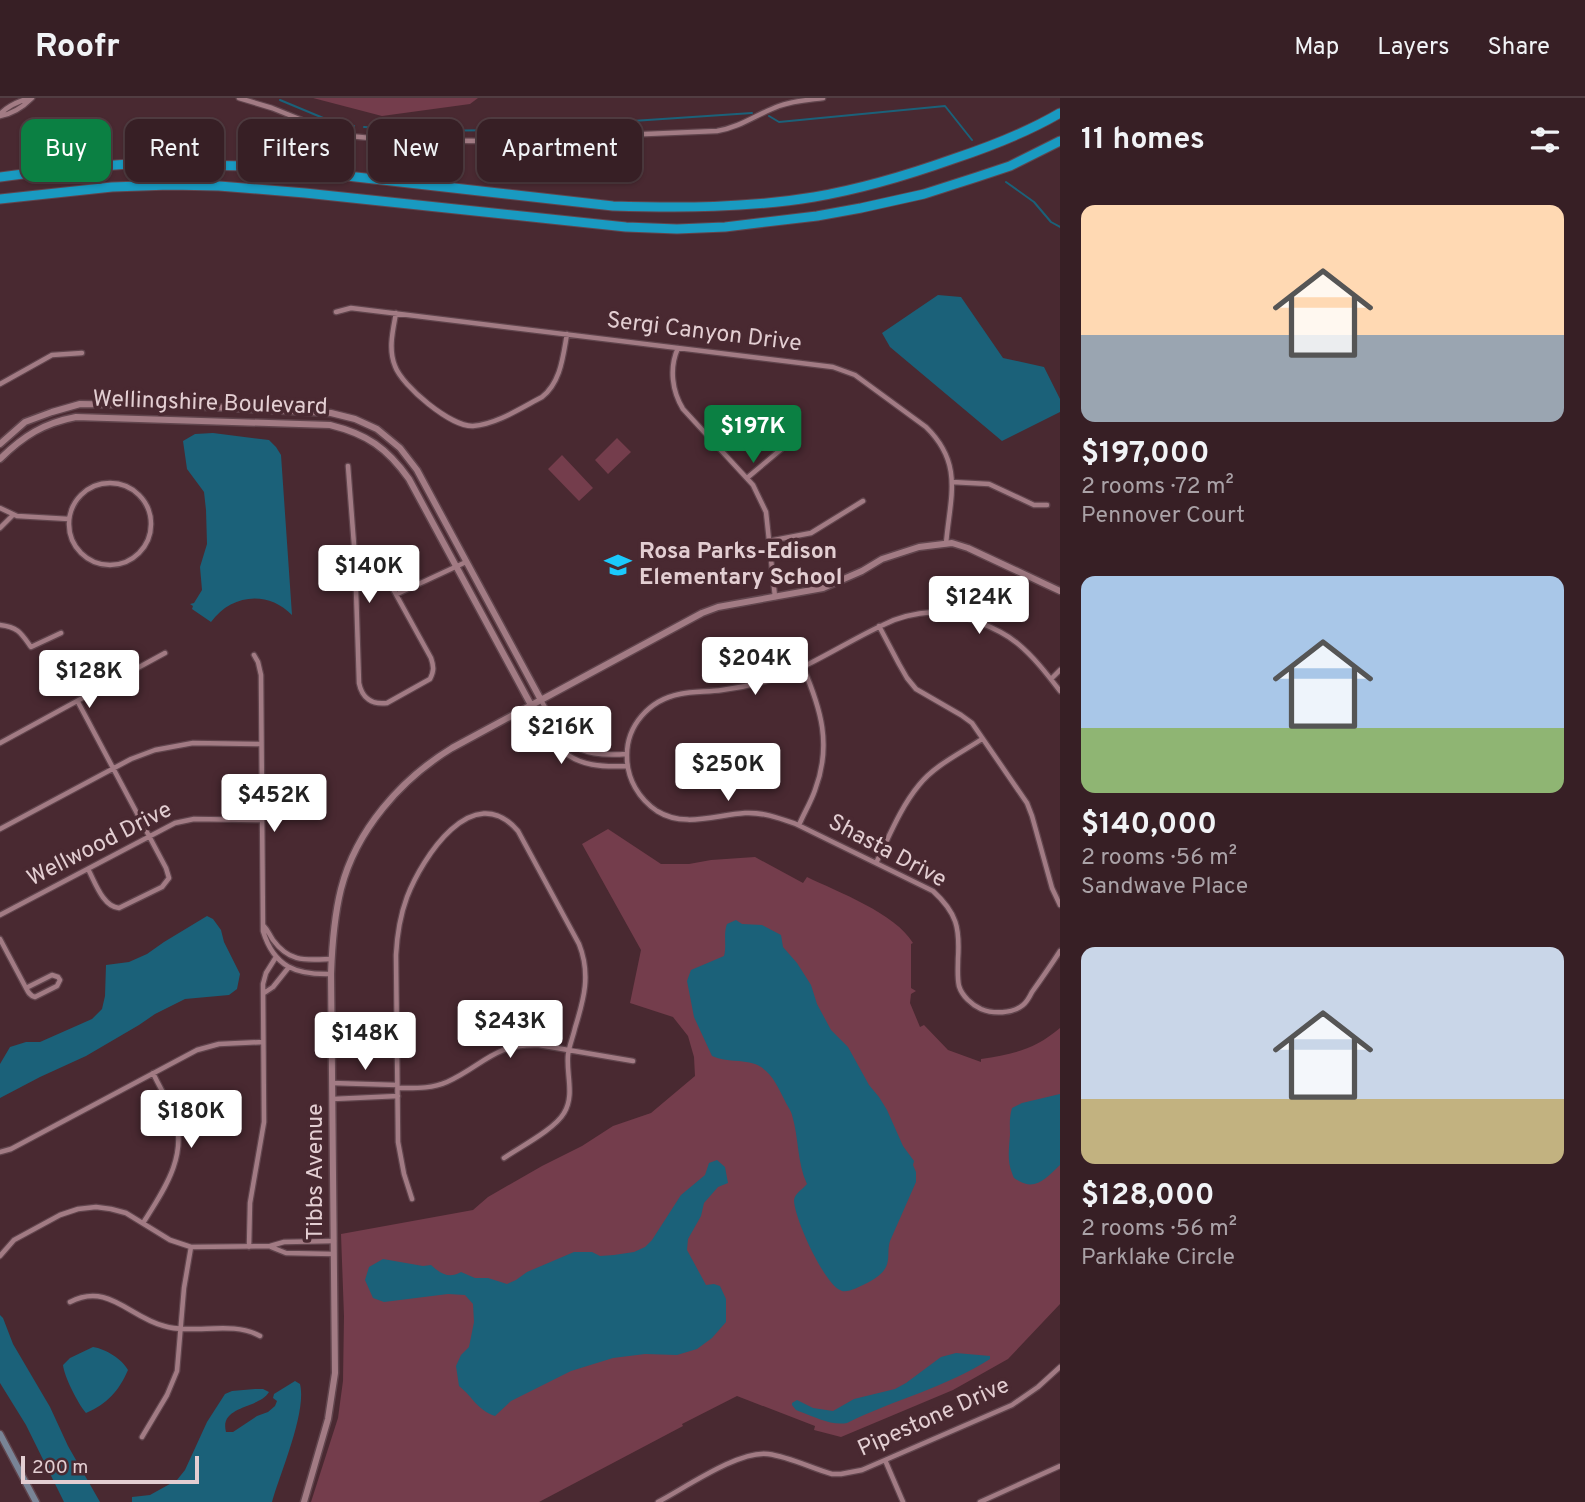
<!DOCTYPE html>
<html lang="en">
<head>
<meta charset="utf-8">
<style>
	:root { --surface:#371f25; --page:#422c32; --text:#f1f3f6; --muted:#aaa2a7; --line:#513d42; --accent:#0b8043 }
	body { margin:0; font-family:Overpass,sans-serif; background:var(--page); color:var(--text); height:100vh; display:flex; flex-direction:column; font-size:26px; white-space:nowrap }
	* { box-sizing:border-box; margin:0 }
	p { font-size:23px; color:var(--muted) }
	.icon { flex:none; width:38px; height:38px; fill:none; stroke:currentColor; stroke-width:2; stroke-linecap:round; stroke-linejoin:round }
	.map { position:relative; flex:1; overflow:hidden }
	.drawer { display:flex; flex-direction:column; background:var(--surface); width:525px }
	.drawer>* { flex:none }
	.banner { position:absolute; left:21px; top:21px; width:665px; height:63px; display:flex; gap:14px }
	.scale { position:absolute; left:21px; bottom:18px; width:178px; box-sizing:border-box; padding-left:7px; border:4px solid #e3ced2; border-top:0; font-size:19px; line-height:24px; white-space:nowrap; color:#e3ced2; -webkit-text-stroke:5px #492931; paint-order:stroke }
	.price { position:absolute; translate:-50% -60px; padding:0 16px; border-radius:7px; background:#fff; color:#222; font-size:23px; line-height:46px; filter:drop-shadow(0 2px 4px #0008) }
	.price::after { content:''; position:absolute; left:50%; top:42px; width:21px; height:16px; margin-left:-10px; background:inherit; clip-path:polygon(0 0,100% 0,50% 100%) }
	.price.selected { background:var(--accent); color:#fff }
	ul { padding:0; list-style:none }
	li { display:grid; align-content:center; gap:14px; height:371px; padding:0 21px }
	li span { display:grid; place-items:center; height:217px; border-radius:14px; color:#555 }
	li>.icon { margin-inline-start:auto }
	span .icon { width:126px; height:126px; fill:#fffc; stroke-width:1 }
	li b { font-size:30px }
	h2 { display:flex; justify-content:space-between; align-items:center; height:84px; padding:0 21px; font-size:30px }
	.tag { padding:0 24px; border-radius:14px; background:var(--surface); box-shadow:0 2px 5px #0004,0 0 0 2px var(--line); font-size:24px; line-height:63px }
	.tag.selected { background:var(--accent); color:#fff }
	header { display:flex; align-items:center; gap:42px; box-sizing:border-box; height:98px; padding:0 35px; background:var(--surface); border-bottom:2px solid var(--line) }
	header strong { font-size:33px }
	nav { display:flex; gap:38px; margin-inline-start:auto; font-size:24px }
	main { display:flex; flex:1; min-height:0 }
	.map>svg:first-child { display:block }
	.green { fill:#743d4c }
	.water { fill:#1b6179 }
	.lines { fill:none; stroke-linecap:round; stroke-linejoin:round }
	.stream { stroke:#1b6179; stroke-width:2 }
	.minor-casing { stroke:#61454d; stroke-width:7 }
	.tertiary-casing { stroke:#61454d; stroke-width:9 }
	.secondary-casing { stroke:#61454d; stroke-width:9 }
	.motorway-casing { stroke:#61454d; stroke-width:11 }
	.minor { stroke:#a27b84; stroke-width:4.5 }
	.tertiary { stroke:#a27b84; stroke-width:6 }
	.secondary { stroke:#798496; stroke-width:6 }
	.motorway { stroke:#199ac1; stroke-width:9 }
	.labels { text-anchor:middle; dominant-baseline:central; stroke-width:7; stroke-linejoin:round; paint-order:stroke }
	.street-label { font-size:23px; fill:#e3ced2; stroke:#492931 }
	.poi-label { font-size:23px; font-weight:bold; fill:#e3ced2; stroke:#492931; text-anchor:start }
</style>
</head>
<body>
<header>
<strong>Roofr</strong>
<nav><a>Map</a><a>Layers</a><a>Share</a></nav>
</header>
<main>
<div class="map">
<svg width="1060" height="1404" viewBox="0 0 1060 1404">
	<rect width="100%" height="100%" fill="#492931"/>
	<path class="green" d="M313,0H478L470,6L382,18Z
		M617,340L631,354L608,376L595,362Z
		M562,357L593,390L579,403L548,371Z
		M608,731L661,766H689L711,762L755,759L803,785L807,779C838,794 895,815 913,845L911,846V890L916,893L911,896L910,905L920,929L924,927L948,952L981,964V961C1013,956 1034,952 1060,930V1206L1008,1261L953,1292L841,1339L814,1332L815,1328L737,1298L682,1326L683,1328L539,1404H311L338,1320L340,1305L343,1283L344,1218L341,1136L473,1112L488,1099L542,1068L582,1048L613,1028L651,1015L695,978L694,959L688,938L673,919L630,905L641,852L582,746Z"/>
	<path class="water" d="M938,197L961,199L1003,260L1044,269L1060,301V314L1002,343L890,249L882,235Z
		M213,335L269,342L276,349L281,357L292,517C268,492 231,496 211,524L192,511L193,508L190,506L194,505L202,492L200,469L207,446L206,412L204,394L187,371L183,343L195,336Z
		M207,818L213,821L221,832L224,844L240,876L237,891L229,897L185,901L155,916L139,927L86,958L40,979L0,1000V966L10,949L26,944H40L92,921L102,911L105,898L106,867L129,864L147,856L164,844Z
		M736,822L742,826L762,827L781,837L783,849L797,865L811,887L817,906L831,932L848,949L869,987L879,999L887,1012L903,1048L914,1063L913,1067L916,1074V1084L890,1143C887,1152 890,1161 886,1169C882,1177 873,1182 865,1186C859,1189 846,1196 840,1192C824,1185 794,1120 794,1102C795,1095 803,1091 807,1086C797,1065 799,1040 792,1017C791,1012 787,1008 785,1003C778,989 771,972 755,966C740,961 729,965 712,958L694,919L687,883L691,872L724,858C727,848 723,836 727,826Z
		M1060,996V1067C1047,1079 1036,1093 1019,1083C1014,1080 1014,1081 1012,1075C1007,1063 1009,1050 1010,1037C1010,1028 1009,1020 1012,1010L1022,1005Z
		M717,1062L725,1069L728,1085L718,1089L704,1105L701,1118L688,1141L687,1152L706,1187L714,1186L720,1188L726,1201V1224L712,1240L697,1251L677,1257L645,1256L613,1260L571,1273L511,1303L495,1318C476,1311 474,1300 459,1288L456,1268L461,1257L469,1249L474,1224L473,1206L465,1197L448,1196L384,1204L373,1200L365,1182L369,1169L383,1161L423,1168L431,1167C441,1176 449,1181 461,1174L475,1180H488L507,1186L516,1182L527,1174L574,1154H592L600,1158L614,1157L634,1154L645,1149L652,1142L681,1097L705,1077L709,1065Z
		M0,1217L3,1220L13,1246L50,1309L68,1348L100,1404H64L26,1327L0,1285Z
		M93,1249C106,1251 122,1261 128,1272C119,1293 107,1306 86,1315C78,1306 64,1278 63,1267L70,1260Z
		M956,1255L990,1258V1261C947,1289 893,1302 847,1325C832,1328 815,1319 801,1314L796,1312L792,1307V1305L797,1302L813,1310L833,1313L854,1301L895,1291L906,1285L941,1259Z
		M295,1283L300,1286C307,1314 280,1375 272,1404H132V1399L150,1397L177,1382L185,1372L207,1324L225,1296L232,1293L255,1291H263L269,1294C259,1311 219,1307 226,1334H233L257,1318L268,1314L275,1308L277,1303L273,1300L274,1296Z"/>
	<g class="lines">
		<path class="stream" d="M280,2L340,27L354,28
			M769,18L779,24L945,8L972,42
			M364,29C421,33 480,34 537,30
			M543,29L752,15
			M1006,84L1034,104L1051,124L1060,129"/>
		<g class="minor-casing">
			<path id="minor" d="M239,0L272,10L339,37L391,42L481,43L717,33C741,29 757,16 779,8C793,3 808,2 823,0
				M0,16C8,8 19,3 30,0
				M0,18C12,16 23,9 32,0
				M336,214L351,210L833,269L855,277L926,329C964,366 950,399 946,446
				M396,215C393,232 388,251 395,268C402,288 451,329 473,328C497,326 521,310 542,299C561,284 563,258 567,236
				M678,250C669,270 672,293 683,311L753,387L766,414L775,499
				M0,286L52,257L82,255
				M348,368L355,460L359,585C362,600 372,607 387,605L430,581C434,573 434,569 431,560L382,471L373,461L355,460
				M747,380L785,348
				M952,384L989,386L1034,407H1047
				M69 426a41 41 0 1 1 82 0a41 41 0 1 1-82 0Z
				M0,410L17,418L69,421
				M0,430L12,418
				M769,443L811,435L863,403
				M397,496L466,464
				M0,527C18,529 21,535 31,549L61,535
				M879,528L899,566L907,580L916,591L961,617L972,625L1027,705L1032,718L1052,790L1060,807
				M254,557L258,564L261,577L263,833C274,869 296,877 331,876
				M1051,581L1060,572
				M1060,593C1047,576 1034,559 1017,545C999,530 958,514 934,514C917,515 898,519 883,527C846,544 812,568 773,581C757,586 739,590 722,592C708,594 693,593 680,596C649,602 626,628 627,659C627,681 639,701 657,713C684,730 715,717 745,715C763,714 779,720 796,726L933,793C957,815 960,830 958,861C958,870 957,879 959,888C962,898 972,907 981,911C993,916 1012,916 1023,907C1027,904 1030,898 1032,894C1042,880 1051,867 1060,853
				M541,602C564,645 574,660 627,656
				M78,604L166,770L169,780L162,789L119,810C103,809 95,784 88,771
				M531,607C556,655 571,671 627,668
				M0,645L165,555
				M799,727C804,715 811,704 815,692C832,647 821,611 803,569
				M0,731L131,661L155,652L193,645L260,646
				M876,765C889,739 900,710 919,687C935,667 961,655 982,641
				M0,817L175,725L194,721L261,722
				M263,827C268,832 269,836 273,842C290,865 306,862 331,861
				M0,841L26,890C28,894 30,898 35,899L57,888L60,882L58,879L52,877L26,890
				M264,895L273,889L289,869
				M332,985L397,987
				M398,990C415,990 431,991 447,984C483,968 494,945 539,947L633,963
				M333,1001L398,998
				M0,1054L11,1051L197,952L219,946L263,944
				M412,1101L404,1076L398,1044L396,857C397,837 400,818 407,799C422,760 473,680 518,733L579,846C591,876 584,901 575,930C573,939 569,948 568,957C566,976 575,997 564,1015C555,1031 520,1049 504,1060
				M143,1125C164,1092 190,1055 173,1014C167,1001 159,988 153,975
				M249,1149L250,1105L264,1024L263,886L266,875L276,859
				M271,1149L286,1155L334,1156
				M0,1158L14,1142L60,1117L78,1111L96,1109L111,1111L126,1115L170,1142L191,1149L270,1148L284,1144L334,1143
				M70,1204C108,1184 129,1219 164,1228C195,1237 231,1222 260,1238
				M142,1339L167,1297L177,1273L184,1190L191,1149
				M885,1362L903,1404
				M658,1404C685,1390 739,1352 768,1356C790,1359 811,1370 832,1376H841L862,1372L1012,1307L1038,1289L1060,1269
				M980,1404L1060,1368"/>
		</g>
		<g class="tertiary-casing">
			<path id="tertiary" d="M0,346L25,324L52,314L80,306L189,308L331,315L355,321L377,331L400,350L417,372L541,602
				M0,361C23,338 44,325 76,319L330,327C367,336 387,350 409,381L531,607
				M304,1404L328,1321L335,1275L331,876C332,848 334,819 341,791C356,732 401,681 452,650L702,515L718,509L823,490L862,473L882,461L919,449L952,445L968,450L1060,493"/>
		</g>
		<g class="secondary-casing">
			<path id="secondary" d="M0,1336L36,1404"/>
		</g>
		<g class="motorway-casing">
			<path id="motorway" d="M0,79L61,71L129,66L248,68L303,73L613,108C680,110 748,110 814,99C861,91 908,77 953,61C989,49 1026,35 1060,15
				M0,101L112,89L170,87L219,88L305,95L626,129L677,131L725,129L817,118L861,110L924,96L977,79L1010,68L1060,43"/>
		</g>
		<use href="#minor" class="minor"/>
		<use href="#tertiary" class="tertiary"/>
		<use href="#secondary" class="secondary"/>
		<use href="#motorway" class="motorway"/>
	</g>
	<defs>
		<g id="school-bare" transform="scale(2.1)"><path d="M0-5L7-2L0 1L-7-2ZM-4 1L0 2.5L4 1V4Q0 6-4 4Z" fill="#1bc9fc" stroke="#492931" stroke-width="2.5" paint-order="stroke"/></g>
	</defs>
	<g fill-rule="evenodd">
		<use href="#school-bare" x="618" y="467"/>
	</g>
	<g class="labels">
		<g class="street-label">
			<text transform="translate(704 235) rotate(7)">Sergi Canyon Drive</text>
			<text transform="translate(210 306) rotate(2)">Wellingshire Boulevard</text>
			<text transform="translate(100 747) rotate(-27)">Wellwood Drive</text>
			<text transform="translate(887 754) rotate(28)">Shasta Drive</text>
			<text transform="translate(316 1074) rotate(-90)">Tibbs Avenue</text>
			<text transform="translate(934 1320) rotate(-24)">Pipestone Drive</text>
		</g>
		<g class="poi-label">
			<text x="639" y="454">Rosa Parks-Edison<tspan x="639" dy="26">Elementary School</tspan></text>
		</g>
	</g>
</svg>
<div class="scale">200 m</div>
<b class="price selected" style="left:753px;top:367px">$197K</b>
<b class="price" style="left:369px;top:507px">$140K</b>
<b class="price" style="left:979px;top:538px">$124K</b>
<b class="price" style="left:755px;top:599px">$204K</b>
<b class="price" style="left:89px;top:612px">$128K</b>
<b class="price" style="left:561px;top:668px">$216K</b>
<b class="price" style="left:728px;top:705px">$250K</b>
<b class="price" style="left:274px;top:736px">$452K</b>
<b class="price" style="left:510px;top:962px">$243K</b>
<b class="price" style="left:365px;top:974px">$148K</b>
<b class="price" style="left:191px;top:1052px">$180K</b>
<div class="banner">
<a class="tag selected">Buy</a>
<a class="tag">Rent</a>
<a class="tag">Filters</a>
<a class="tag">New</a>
<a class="tag">Apartment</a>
</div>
</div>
<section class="drawer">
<h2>11 homes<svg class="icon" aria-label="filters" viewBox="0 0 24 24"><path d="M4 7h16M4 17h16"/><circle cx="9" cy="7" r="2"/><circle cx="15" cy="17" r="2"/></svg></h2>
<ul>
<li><span style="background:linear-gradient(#ffd9b3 60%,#9aa5b1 0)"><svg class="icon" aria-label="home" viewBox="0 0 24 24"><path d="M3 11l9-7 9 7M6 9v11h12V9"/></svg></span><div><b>$197,000</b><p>2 rooms · 72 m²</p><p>Pennover Court</p></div></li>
<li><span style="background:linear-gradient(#a9c7e8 70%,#8fb573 0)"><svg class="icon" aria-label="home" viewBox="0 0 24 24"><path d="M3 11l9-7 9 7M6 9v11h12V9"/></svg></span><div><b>$140,000</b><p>2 rooms · 56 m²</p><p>Sandwave Place</p></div></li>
<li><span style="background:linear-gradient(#c9d6e8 70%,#c2b280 0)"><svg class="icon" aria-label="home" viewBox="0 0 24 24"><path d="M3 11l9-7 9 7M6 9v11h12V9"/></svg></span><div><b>$128,000</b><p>2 rooms · 56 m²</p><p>Parklake Circle</p></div></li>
</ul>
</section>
</main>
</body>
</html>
